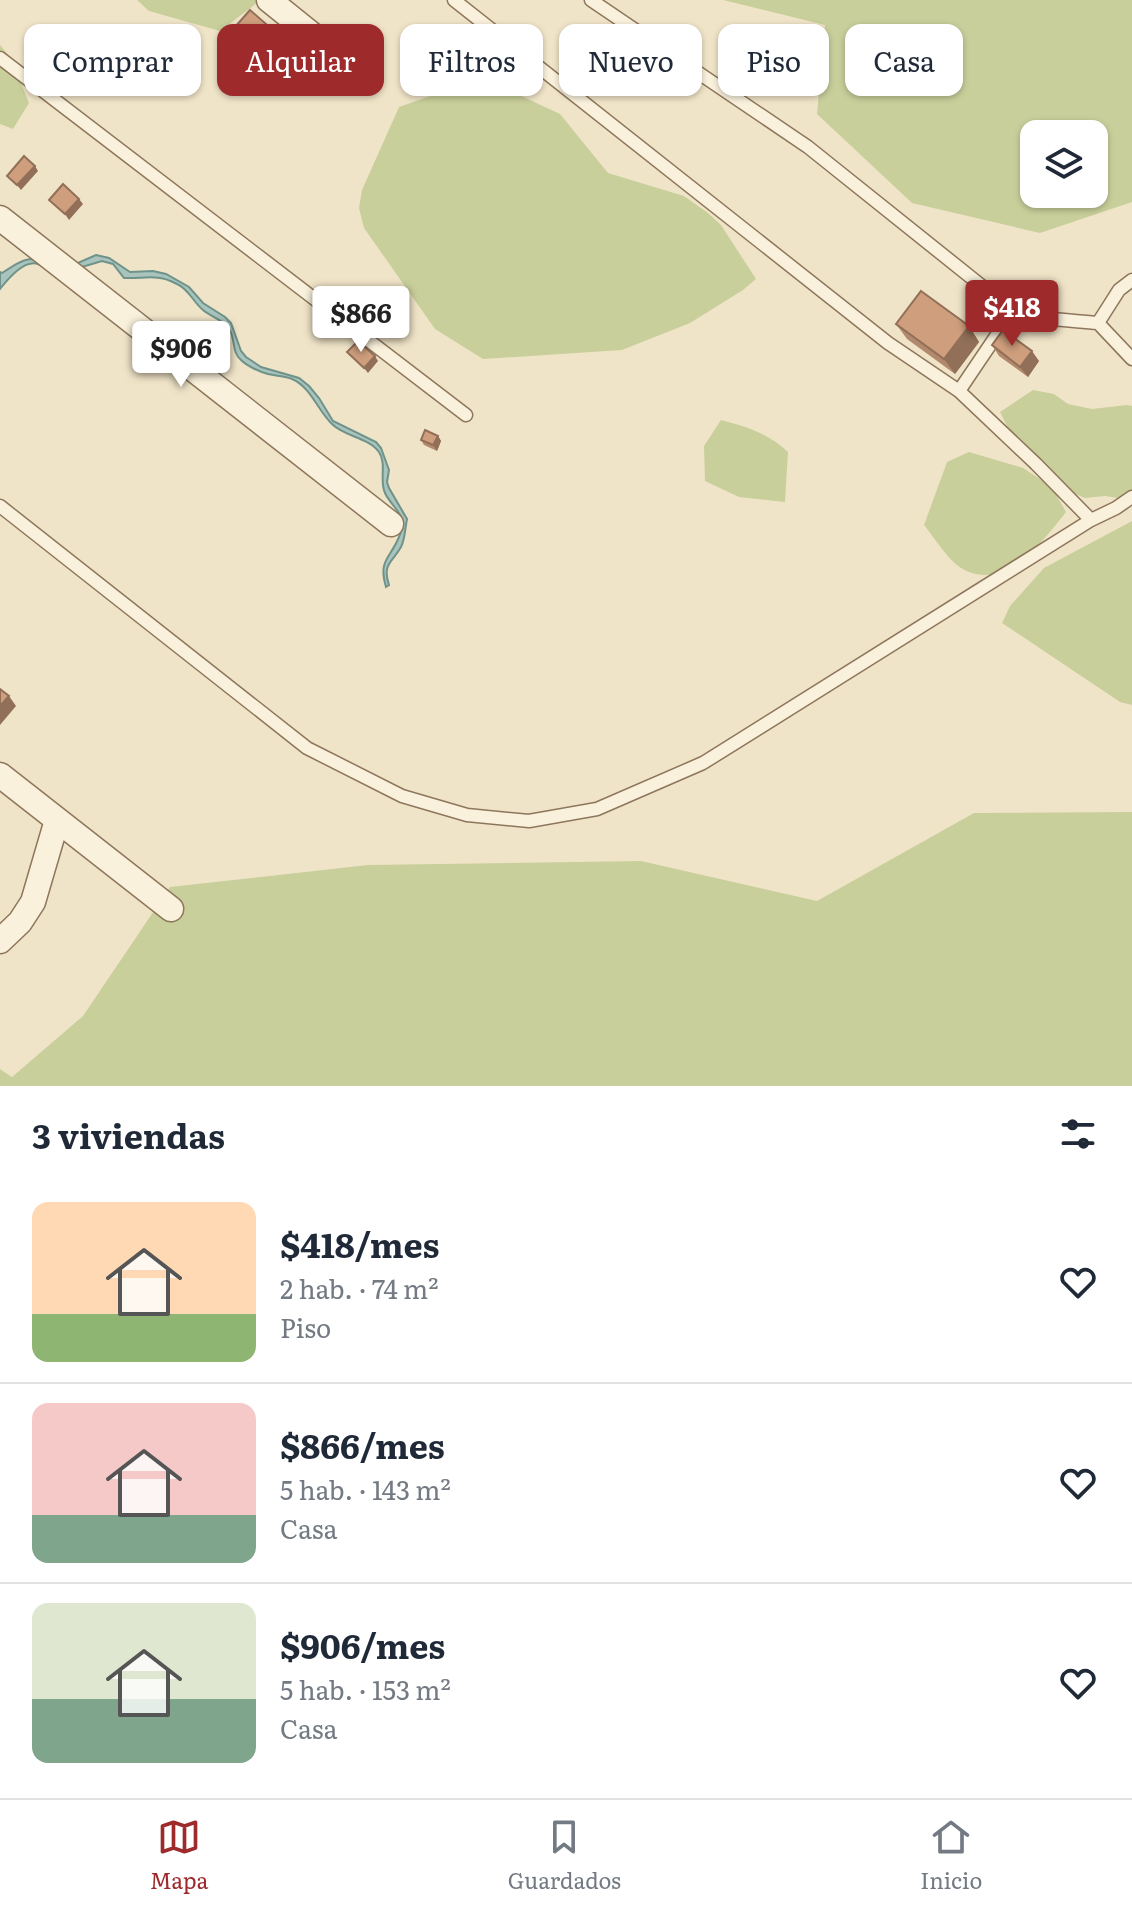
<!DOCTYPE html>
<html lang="es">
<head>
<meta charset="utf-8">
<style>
	:root { --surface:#fff; --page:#f2f2f3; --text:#1f2937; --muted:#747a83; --line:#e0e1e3; --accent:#9e2a2b }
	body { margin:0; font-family:Literata,serif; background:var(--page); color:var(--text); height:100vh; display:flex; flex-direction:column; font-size:30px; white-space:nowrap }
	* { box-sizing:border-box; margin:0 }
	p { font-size:26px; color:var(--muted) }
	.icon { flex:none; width:44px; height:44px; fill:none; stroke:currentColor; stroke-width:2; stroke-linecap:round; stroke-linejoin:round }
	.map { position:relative; height:1086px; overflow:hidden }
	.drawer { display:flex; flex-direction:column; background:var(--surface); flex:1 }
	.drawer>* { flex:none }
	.banner { position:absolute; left:24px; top:24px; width:1084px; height:72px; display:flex; gap:16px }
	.tools { position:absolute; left:1020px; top:120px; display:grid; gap:16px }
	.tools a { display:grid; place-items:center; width:88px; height:88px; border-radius:16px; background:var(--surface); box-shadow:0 2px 6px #0004; font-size:40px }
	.price { position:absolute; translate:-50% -68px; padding:0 18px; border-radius:8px; background:#fff; color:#222; font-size:26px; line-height:52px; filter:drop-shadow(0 2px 4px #0008) }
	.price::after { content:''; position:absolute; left:50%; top:48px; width:24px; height:18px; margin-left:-12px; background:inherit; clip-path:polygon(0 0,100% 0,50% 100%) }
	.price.current { background:var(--accent); color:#fff }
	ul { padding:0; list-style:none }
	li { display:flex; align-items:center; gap:24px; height:200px; padding:0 32px }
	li+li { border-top:2px solid var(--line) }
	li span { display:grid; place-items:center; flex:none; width:224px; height:160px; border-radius:16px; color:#555 }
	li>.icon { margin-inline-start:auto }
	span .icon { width:96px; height:96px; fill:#fffc; stroke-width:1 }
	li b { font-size:34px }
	h2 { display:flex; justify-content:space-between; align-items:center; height:96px; padding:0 32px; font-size:34px }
	.pill { padding:0 28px; border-radius:16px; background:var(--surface); box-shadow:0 2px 6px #0004; font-size:28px; line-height:72px }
	.pill.current { background:var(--accent); color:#fff }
	.menu { display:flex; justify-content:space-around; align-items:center; height:112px; border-top:2px solid var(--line); background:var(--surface); font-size:22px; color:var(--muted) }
	.menu a { display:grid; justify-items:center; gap:4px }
	.menu .current { color:var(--accent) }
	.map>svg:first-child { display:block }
	.green { fill:#c9cf9b; fill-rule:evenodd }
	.water { fill:#a9c4bc; stroke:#6f938a; stroke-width:2 }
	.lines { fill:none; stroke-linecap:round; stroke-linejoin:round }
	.service-casing { stroke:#8d765c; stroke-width:15 }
	.minor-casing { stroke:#8d765c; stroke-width:27 }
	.service { stroke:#faf1dc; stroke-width:12 }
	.minor { stroke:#faf1dc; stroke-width:24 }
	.wall { fill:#b2896c }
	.shaded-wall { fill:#916f58 }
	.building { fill:#cf9f7d; stroke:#916f58; stroke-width:2 }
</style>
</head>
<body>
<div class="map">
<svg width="1132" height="1086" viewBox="0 0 1132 1086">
	<rect width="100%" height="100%" fill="#f0e4c8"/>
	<path class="green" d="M137,0H261L220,31L149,11Z
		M723,0H1132V202L1040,233L912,203L817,114L825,25ZM1034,134H1094V194H1034Z
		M0,45L10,57L29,103L13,129L0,124Z
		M467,83L500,86L560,114L608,173L684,196L708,213L721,225L756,279L743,290L690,323L622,350L483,359L435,329L364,228L359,208L362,190L399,107Z
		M1033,390L1054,394L1068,404L1092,409L1127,405L1132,406V496L1130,500L1105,496L1085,498L1068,491L1014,440L1000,412Z
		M721,420C745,426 770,434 788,452L785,502L739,497L705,481L704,446Z
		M969,452L1023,468L1052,487L1066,512C1043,541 1004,594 961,568C948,560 934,537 924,525L947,462Z
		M1132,521V705L1120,702L1002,623L1010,606L1044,568Z
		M1132,812V1086H0V1069L12,1077L83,1016L170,887L368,865L641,861L817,901L974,813Z"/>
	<path class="water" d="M96,255L109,258L130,272L153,271L166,274L189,287L203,303L225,317L231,323L241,351L246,357L261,367L299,378L309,386L319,398L333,421L376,442L381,448L389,470L387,482L389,488L407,519C405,529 405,539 401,547C392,563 382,564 389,585L386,587C378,560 390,559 399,537C400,534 403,528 403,525C403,513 390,504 385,493C379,480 387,464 379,452C368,437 345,437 332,424C318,411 311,387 292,379C285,376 276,376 268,374C260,372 247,366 241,360C231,352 236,337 228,327C221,319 210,316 203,310C193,302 189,289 177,284C157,273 145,279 124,278L113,264L102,261L55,275C50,272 44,266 38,264C24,259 7,280 0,289V272L2,273C31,254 30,256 62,270Z"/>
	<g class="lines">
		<g class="service-casing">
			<path id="service" d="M454,0L888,343L959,391L1036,464L1091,520
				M591,0L808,147L1013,311C1041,320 1069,320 1098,323L1132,359
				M0,58L466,415
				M1098,323L1119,290L1132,280
				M959,391L1013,311
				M0,506L307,748L402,796L467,815L529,821L597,809L703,763L1091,520L1116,508L1132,497"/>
		</g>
		<g class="minor-casing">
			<path id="minor" d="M269,0L341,58
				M0,218L391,524
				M0,775L171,909
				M0,941L20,922L33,902L57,820"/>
		</g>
		<use href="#service" class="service"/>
		<use href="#minor" class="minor"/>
	</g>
	<path class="wall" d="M227,36L296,54L272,81L234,46Z
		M896,324L969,326L979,342L955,374L907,339Z
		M992,345L1039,361L1028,377L999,356Z
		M438,436L441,441L437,451L424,445L421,440Z"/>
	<path class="shaded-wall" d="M289,44L296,54L272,81L265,70Z
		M35,166L38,171L21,190L17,185Z
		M79,199L83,204L69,220L65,214Z
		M969,326L979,342L955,374L944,359Z
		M1032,351L1039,361L1028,377L1020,367Z
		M375,356L378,361L368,373L364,368Z
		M438,436L441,441L437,451L433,445Z
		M9,696L16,706L0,725V706Z"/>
	<path class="building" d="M250,10L289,44L265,70L227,36Z
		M24,156L35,166L17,185L7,176Z
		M63,184L79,199L65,214L49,200Z
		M921,291L969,326L944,359L896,324Z
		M1003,330L1032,351L1020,367L992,345Z
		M358,341L375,356L364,368L347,352Z
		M425,430L438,436L433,445L421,440Z
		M0,689L9,696L0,706Z"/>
</svg>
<div class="tools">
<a><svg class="icon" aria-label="layers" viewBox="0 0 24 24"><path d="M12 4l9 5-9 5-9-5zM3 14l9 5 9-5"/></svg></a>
</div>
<b class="price current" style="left:1012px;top:348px">$418</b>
<b class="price" style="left:361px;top:354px">$866</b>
<b class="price" style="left:181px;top:389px">$906</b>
<div class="banner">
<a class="pill">Comprar</a>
<a class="pill current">Alquilar</a>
<a class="pill">Filtros</a>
<a class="pill">Nuevo</a>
<a class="pill">Piso</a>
<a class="pill">Casa</a>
</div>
</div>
<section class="drawer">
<h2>3 viviendas<svg class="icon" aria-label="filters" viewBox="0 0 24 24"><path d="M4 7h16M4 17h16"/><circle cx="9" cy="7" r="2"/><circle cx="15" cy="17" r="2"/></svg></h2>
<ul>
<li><span style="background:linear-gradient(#ffd9b3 70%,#8fb573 0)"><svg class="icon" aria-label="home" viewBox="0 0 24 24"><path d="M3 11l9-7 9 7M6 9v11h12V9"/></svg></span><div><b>$418/mes</b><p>2 hab. · 74 m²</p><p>Piso</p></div><svg class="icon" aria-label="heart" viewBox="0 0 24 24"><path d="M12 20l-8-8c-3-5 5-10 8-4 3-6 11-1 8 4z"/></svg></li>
<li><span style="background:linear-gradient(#f6c9c9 70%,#7fa58c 0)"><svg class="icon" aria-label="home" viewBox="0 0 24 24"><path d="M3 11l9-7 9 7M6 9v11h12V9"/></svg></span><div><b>$866/mes</b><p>5 hab. · 143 m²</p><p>Casa</p></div><svg class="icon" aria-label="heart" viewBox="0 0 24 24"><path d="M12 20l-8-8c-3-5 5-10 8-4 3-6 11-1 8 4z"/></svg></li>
<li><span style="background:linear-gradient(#dfe7d0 60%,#7fa58c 0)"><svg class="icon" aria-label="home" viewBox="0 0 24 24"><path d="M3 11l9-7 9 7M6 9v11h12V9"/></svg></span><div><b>$906/mes</b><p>5 hab. · 153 m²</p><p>Casa</p></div><svg class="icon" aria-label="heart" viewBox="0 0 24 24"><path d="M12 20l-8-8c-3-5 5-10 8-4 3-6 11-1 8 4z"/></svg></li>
</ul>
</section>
<nav class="menu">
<a class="current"><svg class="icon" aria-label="map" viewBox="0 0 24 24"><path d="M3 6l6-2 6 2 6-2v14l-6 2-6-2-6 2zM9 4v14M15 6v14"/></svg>Mapa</a>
<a><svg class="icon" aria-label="saved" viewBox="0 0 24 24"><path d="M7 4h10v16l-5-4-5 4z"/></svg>Guardados</a>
<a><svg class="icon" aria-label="home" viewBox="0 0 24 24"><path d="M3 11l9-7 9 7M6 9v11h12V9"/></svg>Inicio</a>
</nav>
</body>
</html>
